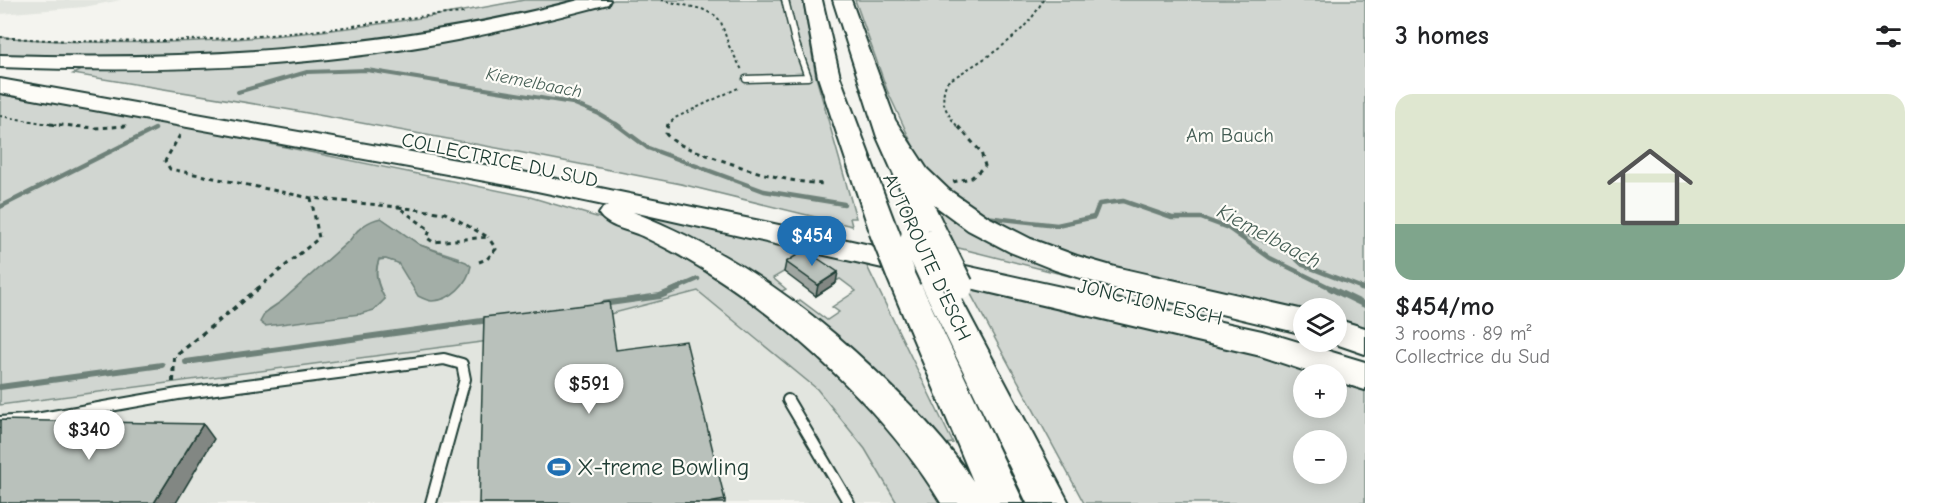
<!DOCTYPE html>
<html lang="en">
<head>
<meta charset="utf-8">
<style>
	:root { --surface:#fff; --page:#f6f6f6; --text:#202124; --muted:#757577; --line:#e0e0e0; --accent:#1f6fb2 }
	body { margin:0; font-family:"Comic Neue",sans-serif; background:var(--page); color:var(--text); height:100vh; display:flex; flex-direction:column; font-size:22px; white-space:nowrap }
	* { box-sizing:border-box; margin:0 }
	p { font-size:20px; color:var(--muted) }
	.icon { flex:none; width:33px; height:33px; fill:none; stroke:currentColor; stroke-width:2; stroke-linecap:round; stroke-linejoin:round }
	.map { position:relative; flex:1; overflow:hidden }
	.side { display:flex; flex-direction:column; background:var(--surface); width:570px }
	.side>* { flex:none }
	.fabs { position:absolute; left:1293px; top:298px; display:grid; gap:12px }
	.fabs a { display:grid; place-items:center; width:54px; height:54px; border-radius:50%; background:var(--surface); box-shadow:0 3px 15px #0003; font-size:30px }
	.price { position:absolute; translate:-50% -51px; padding:0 14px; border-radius:21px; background:#fff; color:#222; font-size:20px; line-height:39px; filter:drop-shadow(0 2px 3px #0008) }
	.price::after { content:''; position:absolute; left:50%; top:36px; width:18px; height:14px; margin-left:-9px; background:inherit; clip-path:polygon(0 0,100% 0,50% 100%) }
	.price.active { background:var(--accent); color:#fff }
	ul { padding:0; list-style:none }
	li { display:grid; align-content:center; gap:12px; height:318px; padding:0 30px }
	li+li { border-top:2px solid var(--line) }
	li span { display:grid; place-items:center; height:186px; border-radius:18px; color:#555 }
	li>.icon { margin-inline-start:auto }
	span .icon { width:108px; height:108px; fill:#fffc; stroke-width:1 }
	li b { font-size:26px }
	h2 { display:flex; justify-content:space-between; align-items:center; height:72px; padding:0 30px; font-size:26px }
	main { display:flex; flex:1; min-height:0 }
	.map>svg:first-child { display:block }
	.built { fill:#e2e5df }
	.green { fill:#d1d6d1; stroke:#788a82; stroke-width:1.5; fill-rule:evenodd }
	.water { fill:#a3aea7; stroke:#6e8179; stroke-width:1.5 }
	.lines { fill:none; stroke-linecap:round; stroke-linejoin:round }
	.stream-far2 { stroke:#6e8179; stroke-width:4 }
	.stream-far1 { stroke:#6e8179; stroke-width:4.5 }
	.stream { stroke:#6e8179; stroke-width:6 }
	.service-far1-casing { stroke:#1f3d34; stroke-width:9 }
	.service-casing { stroke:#1f3d34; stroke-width:14 }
	.motorway-casing { stroke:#1f3d34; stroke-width:4 }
	.path-far2 { stroke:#1f3d34; stroke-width:2; stroke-dasharray:3 3; stroke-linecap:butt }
	.path-far1 { stroke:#1f3d34; stroke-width:3; stroke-dasharray:4.5 4.5; stroke-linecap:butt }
	.path { stroke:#1f3d34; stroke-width:4; stroke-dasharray:5 5; stroke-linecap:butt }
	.service-far1 { stroke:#fdfcf7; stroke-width:6 }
	.service { stroke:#fdfcf7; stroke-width:10 }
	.motorway { fill:#fdfcf7; fill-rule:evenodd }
	.motorway-bridge-casing { stroke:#1f3d34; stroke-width:32; stroke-linecap:butt }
	.motorway-bridge { stroke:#fdfcf7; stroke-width:28 }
	.wall { fill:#9fa6a1; stroke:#1f3d34; stroke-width:1.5 }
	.shaded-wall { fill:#828783; stroke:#1f3d34; stroke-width:1.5 }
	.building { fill:#b9c1bb; stroke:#1f3d34; stroke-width:1.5 }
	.labels { text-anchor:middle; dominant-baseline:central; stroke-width:4.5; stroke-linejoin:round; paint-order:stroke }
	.far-water-label { font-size:18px; font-style:italic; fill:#475f56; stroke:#fdfcf7 }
	.park-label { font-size:20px; fill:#435c53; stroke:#fdfcf7 }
	.street-label { font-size:20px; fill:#1f3d34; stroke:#fdfcf7 }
	.water-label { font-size:21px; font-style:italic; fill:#475f56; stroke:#fdfcf7 }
	.near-poi-label { font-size:24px; fill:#1f3d34; stroke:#fdfcf7; text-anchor:start }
</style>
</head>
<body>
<main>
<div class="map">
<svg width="1365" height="503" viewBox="0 0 1365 503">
	<rect width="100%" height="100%" fill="#f4f4ef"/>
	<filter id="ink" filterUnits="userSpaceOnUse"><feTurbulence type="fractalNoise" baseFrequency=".0167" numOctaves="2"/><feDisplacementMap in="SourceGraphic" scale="12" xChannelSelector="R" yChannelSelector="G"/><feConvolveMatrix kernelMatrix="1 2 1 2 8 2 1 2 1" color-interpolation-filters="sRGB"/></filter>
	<g filter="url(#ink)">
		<path class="built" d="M0,0H121L84,7L0,14Z
			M698,291L817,389L865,449L897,503H0V405L488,341L610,314Z"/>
		<path class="green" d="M524,0H586L502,21L347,45L155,59L0,55V37C174,53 353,33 524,0Z
			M614,0H803L816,77L856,218H850L852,226L681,184L518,152L291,110L73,74L81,70L222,66L582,9Z
			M855,0H1365V333L1337,323L1336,309H1304L1303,314L1085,261L1034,244L971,210L928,173L913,146L887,90Z
			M0,94L192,128L530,197L610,221L644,235L732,282L832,362L911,452L943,503H897L865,449L817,389L698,291L610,314V320L489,341L0,405ZM381,218L420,245L460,258L398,263L386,259L379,260C374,274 378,285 385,299L360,314L265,312L282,301L350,240L358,230Z
			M620,206L863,258L953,443L934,445L792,305L800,300L827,320L839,312L832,307L856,291L840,279L834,282L804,260L773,278L786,289L777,294Z
			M929,206H944L954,213L1250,316L1081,279L947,245Z
			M966,285L1264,355L1331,375H1304V408H1336L1337,376L1365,386V503H1084ZM1304,441H1336V474H1304Z"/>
		<path class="water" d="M381,218L420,245L466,262L471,266C468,283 451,301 432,301C428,301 422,298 418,296L398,263L386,259H379C373,274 378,286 385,299L374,310L360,314L265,326L260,322L265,313L282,301L350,240C358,228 367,221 381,218Z"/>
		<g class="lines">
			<path class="stream-far2" d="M238,92L307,72L367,70L572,103L599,114L619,126"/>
			<path class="stream-far1" d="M616,124L648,148L764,191L844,204
				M0,207L155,129
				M985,217L1057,225L1094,217L1099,204L1123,201L1172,218H1201L1228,228L1270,258L1333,289
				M1234,230L1283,247L1303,265L1365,289
				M675,289L698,279"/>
			<path class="stream" d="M1330,288L1365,305
				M1361,288L1365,289
				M602,304L660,296L679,288
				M186,362L489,320
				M0,387L162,365"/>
			<g class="service-far1-casing">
				<path id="service-far1" d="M746,79L808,77L795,41L785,0"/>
			</g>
			<g class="service-casing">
				<path id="service" d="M788,400L849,503
					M0,422L36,419L178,394L444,359L462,364L465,379L431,503"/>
			</g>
			<g class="motorway-casing">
				<path id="motorway" d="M579,0H610L608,4C558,17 508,30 457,40C307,69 153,73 0,67V55C196,61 389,49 579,0Z
					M804,0H822L840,77L897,229L893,235L883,238L873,235L869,229L818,77Z
					M833,0H851L895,120L927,169L949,190L988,217L1031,239L1077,256L1115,267L1304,310V334L1113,288L1055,270L1010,252L968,230L934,205L952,242L947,249L937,252L927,249L877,137Z
					M0,79L518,171L765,222L1262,331L1365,362V390L1336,381V375H1318L1261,356L953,284L1069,503H1027L919,280L921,277L917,276L1024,503H941C891,419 796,329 714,276C691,261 667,248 642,236C629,230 607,227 599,214L603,208L608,206L518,187L0,93ZM633,212L887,269L885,272L973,481C948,443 918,412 886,381C812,308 730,250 633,212Z
					M1336,319L1365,328V354L1330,342H1336Z"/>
			</g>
			<path class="path-far2" d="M661,0L702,9L716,16L721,22L729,46L742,70
				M0,37C104,45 207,42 311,31C363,26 414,15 466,13
				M0,116L61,126
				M667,126L675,118L738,88
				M957,126C945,111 939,100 947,82C983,59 1023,39 1043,0"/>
			<path class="path-far1" d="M50,124L95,128L127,126
				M668,124L666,134C676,146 693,149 707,155C746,169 783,182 825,184
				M180,135L165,161L170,169L311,198L398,207
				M953,182L971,178L985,166L981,152L956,124
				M398,207L445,213L488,237L433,242L427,238L430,230Z
				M479,262L487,259L496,249L488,237
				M257,289L319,238L311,198"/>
			<path class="path" d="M173,382L174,357L259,288"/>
			<use href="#service-far1" class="service-far1"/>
			<use href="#service" class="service"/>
			<use href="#motorway" class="motorway"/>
			<g class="motorway-bridge-casing">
				<path id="motorway-bridge" d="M883,229L900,272
					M915,237L934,278
					M937,242L959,286"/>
			</g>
			<use href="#motorway-bridge" class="motorway-bridge"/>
		</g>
		<path class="wall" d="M786,262L836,283L816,296L784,272Z
			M616,350L725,500V503H479Z"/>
		<path class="shaded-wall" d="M838,272L836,283L816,296L818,285Z
			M203,424L214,439L176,503H154Z"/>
		<path class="building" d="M805,250L838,272L818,285L786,262Z
			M609,302L616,350L686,341L725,500L708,503H479L484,317Z
			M0,420L203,424L154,503H0Z"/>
	</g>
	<defs>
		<g id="stadium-bare" transform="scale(1.8)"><path d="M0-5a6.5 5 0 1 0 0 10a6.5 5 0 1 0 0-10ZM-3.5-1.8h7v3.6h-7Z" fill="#1f6fb2" stroke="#fdfcf7" stroke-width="2.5" paint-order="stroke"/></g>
	</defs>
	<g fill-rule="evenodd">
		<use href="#stadium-bare" x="559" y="467"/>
	</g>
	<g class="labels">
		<g class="far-water-label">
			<text transform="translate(534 83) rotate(11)">Kiemelbaach</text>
		</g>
		<g class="park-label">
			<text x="1230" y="135">Am Bauch</text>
		</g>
		<g class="street-label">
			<text transform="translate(500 160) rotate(12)">COLLECTRICE DU SUD</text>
			<text transform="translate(927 257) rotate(65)">AUTOROUTE D'ESCH</text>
			<text transform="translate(1150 302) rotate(13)">JONCTION ESCH</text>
		</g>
		<g class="water-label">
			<text transform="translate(1269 236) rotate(28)">Kiemelbaach</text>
		</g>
		<g class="near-poi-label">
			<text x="577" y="467">X-treme Bowling</text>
		</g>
	</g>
</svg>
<div class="fabs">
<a><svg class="icon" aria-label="layers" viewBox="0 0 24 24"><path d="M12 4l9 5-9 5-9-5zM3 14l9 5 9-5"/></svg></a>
<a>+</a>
<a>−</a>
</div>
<b class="price active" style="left:812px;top:267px">$454</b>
<b class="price" style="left:589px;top:415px">$591</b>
<b class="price" style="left:89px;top:461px">$340</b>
</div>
<section class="side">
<h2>3 homes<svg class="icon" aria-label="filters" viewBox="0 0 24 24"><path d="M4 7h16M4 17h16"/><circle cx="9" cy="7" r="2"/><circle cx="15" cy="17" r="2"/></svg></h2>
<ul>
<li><span style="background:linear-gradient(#dfe7d0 70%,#7fa58c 0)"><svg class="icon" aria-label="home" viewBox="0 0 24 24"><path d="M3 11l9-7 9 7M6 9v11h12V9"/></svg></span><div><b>$454/mo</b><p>3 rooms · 89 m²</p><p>Collectrice du Sud</p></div></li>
</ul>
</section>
</main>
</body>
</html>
